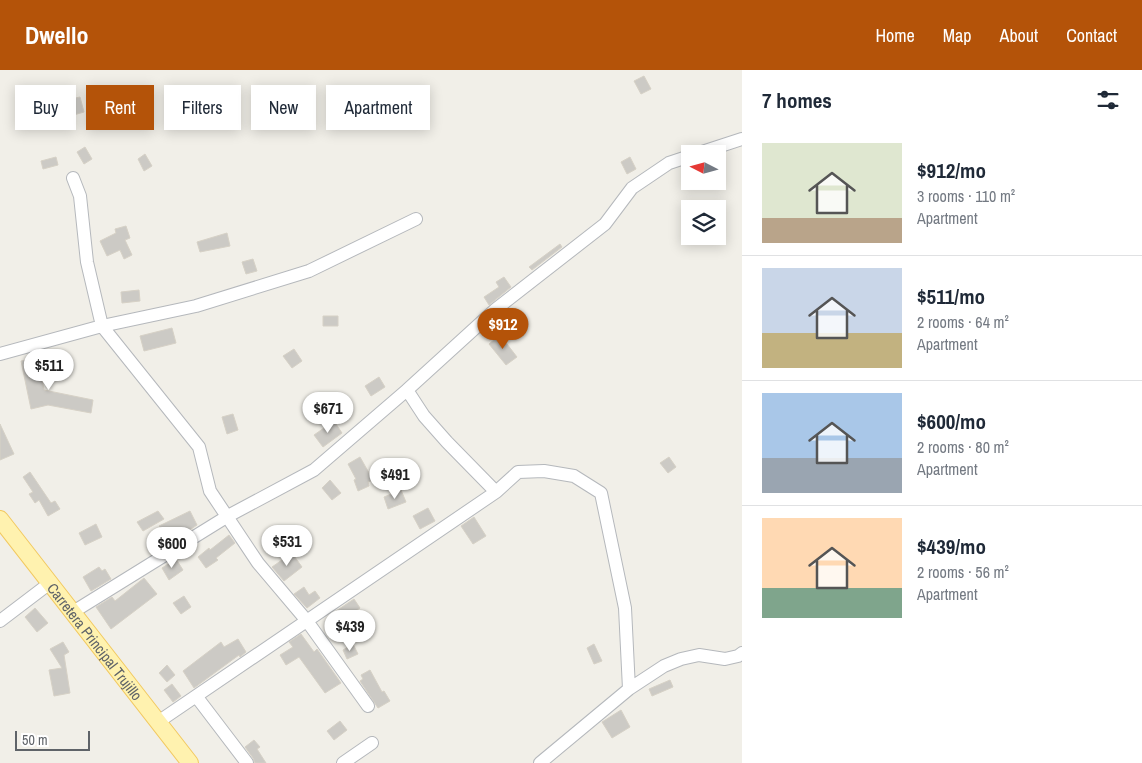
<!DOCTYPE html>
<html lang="en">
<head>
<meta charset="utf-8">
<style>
	:root { --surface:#fff; --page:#f2f2f3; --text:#1f2937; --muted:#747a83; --line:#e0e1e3; --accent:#b45309 }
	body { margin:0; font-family:"Archivo Narrow",sans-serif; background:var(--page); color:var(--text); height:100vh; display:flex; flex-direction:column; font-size:19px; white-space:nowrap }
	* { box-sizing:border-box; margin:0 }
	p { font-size:16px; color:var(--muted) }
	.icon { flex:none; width:28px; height:28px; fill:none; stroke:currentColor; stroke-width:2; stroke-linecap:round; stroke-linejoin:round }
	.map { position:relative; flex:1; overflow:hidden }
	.panel { display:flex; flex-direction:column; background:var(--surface); width:400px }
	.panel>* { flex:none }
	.top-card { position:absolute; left:15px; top:15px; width:475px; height:45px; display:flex; gap:10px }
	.needle { width:32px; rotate:276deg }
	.controls { position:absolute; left:681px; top:75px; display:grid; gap:10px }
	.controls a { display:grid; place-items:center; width:45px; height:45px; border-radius:0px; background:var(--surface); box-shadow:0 2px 12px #0003; font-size:25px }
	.scale { position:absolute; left:15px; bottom:12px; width:75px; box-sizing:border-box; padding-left:5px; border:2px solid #5f6368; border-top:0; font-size:14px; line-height:18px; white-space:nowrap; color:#5f6368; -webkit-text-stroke:4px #fff; paint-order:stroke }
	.price { position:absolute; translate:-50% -42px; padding:0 11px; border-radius:18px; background:#fff; color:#222; font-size:16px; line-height:32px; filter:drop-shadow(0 1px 2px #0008) }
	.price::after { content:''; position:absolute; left:50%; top:30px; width:15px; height:11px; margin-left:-8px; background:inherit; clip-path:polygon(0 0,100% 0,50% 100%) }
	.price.current { background:var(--accent); color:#fff }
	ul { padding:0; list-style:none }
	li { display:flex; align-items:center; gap:15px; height:125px; padding:0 20px }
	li+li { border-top:1px solid var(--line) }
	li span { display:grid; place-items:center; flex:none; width:140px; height:100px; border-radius:0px; color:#555 }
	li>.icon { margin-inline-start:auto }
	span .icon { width:60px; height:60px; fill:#fffc; stroke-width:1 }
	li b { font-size:21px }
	h2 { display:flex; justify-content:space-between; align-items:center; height:60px; padding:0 20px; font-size:21px }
	.tag { padding:0 18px; border-radius:0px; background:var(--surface); box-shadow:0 2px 12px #0003; font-size:18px; line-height:45px }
	.tag.current { background:var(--accent); color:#fff }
	header { display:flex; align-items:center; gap:30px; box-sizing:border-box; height:70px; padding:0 25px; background:var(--accent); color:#fff }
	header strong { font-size:24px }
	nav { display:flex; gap:28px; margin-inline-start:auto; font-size:18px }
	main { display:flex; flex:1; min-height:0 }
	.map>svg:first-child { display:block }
	.building { fill:#cccac5; stroke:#d6d1c6 }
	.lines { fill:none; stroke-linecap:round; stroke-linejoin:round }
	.minor-casing { stroke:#b5b8bc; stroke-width:14 }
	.major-casing { stroke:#f2c960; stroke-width:18 }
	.minor { stroke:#fff; stroke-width:12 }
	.major { stroke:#fff2af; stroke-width:16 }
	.labels { text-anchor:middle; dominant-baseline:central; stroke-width:5; stroke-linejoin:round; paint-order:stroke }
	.street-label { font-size:15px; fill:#5f6368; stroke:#fff }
</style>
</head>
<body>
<header>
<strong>Dwello</strong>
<nav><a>Home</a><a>Map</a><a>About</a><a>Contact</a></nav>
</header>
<main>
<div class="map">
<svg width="742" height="693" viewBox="0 0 742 693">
	<rect width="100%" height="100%" fill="#f1efe8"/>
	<path class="building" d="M644,6L651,19L641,24L634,11Z
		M80,27L84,42L70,46L66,30Z
		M124,41L136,50L130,58L118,50Z
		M85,77L92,89L84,94L77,82Z
		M145,84L152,96L144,101L138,89Z
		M56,87L58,95L43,99L41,91Z
		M630,87L636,99L627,104L621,92Z
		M126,156L130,168L125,170L132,185L124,189L120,180L107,186L100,171L116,163L115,159Z
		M227,163L230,176L200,182L197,172Z
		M560,174L562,177L532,200L529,197Z
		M253,189L257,201L246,204L242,192Z
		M504,207L511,217L489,235L484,227L499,217L496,212Z
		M139,220L140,231L122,233L121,222Z
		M323,246H338V256H323Z
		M172,258L176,273L144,281L140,266Z
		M500,265L517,287L506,295L489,274Z
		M294,279L302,291L292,298L283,286Z
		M38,287L44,320L93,330L91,343L48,335L31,339L21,291Z
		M379,307L385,317L371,326L365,316Z
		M233,344L238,360L227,364L222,347Z
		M334,351L342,363L323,377L314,365Z
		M0,354L14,384L0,390Z
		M360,387L373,410L368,412L369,416L358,421L354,410L356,409L348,394Z
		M669,387L676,397L668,403L660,393Z
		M30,402L51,433L55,431L60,439L48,446L39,430L35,433L29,424L33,422L23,407Z
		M330,410L341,423L332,430L322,418Z
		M401,420L406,432L388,439L384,427Z
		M428,438L435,451L420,459L413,446Z
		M158,441L164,449L143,461L137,452Z
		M190,441L197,455L170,473L159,456Z
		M474,447L486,466L473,474L461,456Z
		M96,454L102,467L85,475L79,463Z
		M229,465L235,473L216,488L218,490L206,498L198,487L209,478L210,480Z
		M292,483L302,497L284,511L272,497Z
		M176,489L183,500L169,510L162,498Z
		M99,497L102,501L105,499L111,509L91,521L83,507Z
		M144,508L157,524L111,559L96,537L112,527L115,531Z
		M304,517L309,525L315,521L320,528L307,538L294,524Z
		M184,526L191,537L181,544L173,533Z
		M354,529L360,538L342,550L336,541Z
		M35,538L48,553L37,562L25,547Z
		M301,564L314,582L317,579L341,613L325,623L299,587L286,595L280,585L293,577L289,572Z
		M238,569L246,582L240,587L239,585L194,618L183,601L221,572L224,577Z
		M63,572L69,582L64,585L70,623L54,626L49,600L62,598L50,579Z
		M353,574L358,584L347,589L343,580Z
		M594,574L602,591L594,594L587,578Z
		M167,595L175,605L167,612L159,603Z
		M370,600L382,622L384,621L390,631L378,638L360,611L363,609L361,605Z
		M670,610L673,617L652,626L649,619Z
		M172,614L181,626L173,632L164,620Z
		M621,640L630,657L612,668L602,652Z
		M340,651L347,660L334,670L327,661Z
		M254,670L260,677L257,679L266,693H255L253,688L245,677Z"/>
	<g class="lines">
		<g class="minor-casing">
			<path id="minor" d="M696,84L742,69
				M73,108L80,126L87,192L102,256L199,377L210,421L258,493L307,551L368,636
				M0,284L102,256L196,236L309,201L416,149
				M407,320L424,346L447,372L496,422
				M73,542L228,446L314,400L407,320L496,239L605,154L632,118L669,93L690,86
				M0,551L50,513
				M196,626L247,693
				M158,652L496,422L518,402L544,401L574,406L601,423L625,538L629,619
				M343,693L372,673
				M540,693L629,619L664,596L681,589L699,585L725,589L738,586L742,583"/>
		</g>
		<g class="major-casing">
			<g id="major">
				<path id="s1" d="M0,449L190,693"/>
			</g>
		</g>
		<use href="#minor" class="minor"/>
		<use href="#major" class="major"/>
	</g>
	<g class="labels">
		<g class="street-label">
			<text stroke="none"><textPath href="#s1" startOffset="155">Carretera Principal Trujillo</textPath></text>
		</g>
	</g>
</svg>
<div class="controls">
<a><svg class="needle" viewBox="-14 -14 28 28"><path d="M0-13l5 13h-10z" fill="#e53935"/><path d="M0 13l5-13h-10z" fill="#747a83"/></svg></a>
<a><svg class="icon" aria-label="layers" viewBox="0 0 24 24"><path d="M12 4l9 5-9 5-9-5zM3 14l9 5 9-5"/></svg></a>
</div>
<div class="scale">50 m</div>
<b class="price current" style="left:503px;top:280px">$912</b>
<b class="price" style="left:49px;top:321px">$511</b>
<b class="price" style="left:328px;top:364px">$671</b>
<b class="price" style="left:395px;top:430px">$491</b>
<b class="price" style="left:287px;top:497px">$531</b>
<b class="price" style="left:172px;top:499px">$600</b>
<b class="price" style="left:350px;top:582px">$439</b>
<div class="top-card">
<a class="tag">Buy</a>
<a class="tag current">Rent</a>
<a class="tag">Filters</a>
<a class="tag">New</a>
<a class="tag">Apartment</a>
</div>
</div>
<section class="panel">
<h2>7 homes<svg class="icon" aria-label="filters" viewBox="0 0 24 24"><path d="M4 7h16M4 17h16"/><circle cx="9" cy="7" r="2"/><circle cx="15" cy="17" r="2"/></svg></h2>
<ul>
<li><span style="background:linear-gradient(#dfe7d0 75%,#b9a48a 0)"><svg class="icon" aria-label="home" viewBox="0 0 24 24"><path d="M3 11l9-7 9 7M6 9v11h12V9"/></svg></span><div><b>$912/mo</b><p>3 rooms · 110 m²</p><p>Apartment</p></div></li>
<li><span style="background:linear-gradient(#c9d6e8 65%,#c2b280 0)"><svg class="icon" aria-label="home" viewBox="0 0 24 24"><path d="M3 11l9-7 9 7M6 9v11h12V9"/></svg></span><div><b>$511/mo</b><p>2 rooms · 64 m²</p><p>Apartment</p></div></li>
<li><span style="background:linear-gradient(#a9c7e8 65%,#9aa5b1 0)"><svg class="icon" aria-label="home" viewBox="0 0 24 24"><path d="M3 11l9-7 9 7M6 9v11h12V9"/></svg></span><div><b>$600/mo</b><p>2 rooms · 80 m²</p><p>Apartment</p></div></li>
<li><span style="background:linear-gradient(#ffd9b3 70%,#7fa58c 0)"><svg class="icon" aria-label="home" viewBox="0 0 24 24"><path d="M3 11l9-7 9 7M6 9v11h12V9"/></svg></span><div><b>$439/mo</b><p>2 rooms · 56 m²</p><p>Apartment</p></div></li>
</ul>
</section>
</main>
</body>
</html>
